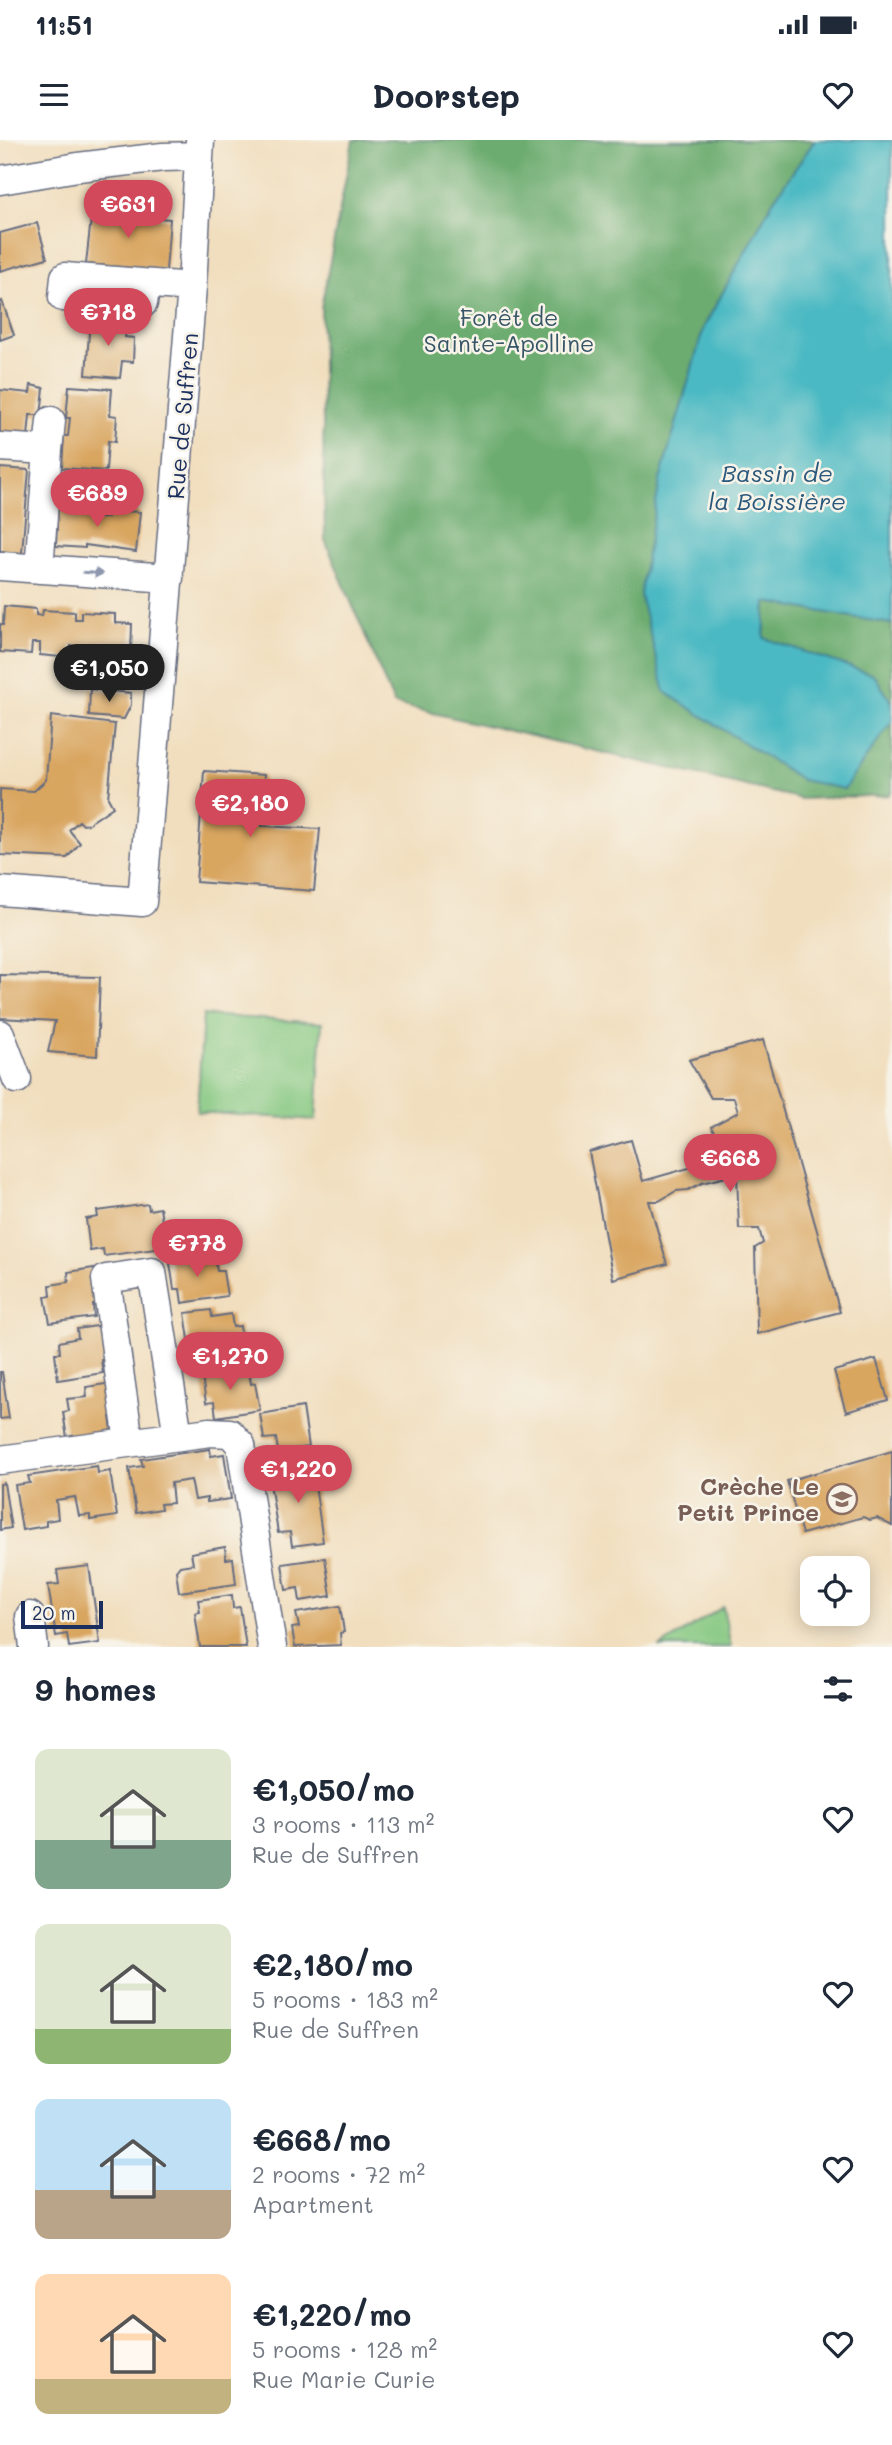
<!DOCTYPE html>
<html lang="en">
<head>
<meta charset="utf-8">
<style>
	:root { --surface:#fff; --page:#f2f2f3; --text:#1f2937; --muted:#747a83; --accent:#d1495b }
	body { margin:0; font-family:Mali,sans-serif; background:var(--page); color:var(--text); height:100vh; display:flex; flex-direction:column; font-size:26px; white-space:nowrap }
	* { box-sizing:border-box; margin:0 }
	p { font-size:23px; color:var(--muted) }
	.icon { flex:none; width:38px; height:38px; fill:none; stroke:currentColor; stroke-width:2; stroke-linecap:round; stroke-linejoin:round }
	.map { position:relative; height:1507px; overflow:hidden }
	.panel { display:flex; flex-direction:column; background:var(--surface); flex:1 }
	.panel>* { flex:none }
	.controls { position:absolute; left:800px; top:1416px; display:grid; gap:14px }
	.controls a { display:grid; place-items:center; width:70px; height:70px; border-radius:14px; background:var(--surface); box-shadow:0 4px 18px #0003; font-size:35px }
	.scale { position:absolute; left:21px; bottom:18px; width:82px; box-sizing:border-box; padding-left:7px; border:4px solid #1b2f5e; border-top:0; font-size:19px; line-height:24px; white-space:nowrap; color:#1b2f5e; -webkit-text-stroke:5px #f7f3e8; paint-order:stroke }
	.price { position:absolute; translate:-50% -60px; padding:0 16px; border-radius:24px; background:var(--accent); color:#fff; font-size:23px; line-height:46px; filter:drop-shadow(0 2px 4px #0008) }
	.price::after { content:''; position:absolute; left:50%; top:42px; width:21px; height:16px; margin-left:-10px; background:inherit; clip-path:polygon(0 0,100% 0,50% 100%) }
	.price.current { background:#222; color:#fff }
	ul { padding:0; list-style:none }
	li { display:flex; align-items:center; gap:21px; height:175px; padding:0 35px }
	li span { display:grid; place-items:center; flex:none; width:196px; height:140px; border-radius:14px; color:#555 }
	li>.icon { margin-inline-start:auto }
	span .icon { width:84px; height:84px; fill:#fffc; stroke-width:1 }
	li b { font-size:30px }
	h2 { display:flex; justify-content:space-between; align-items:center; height:84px; padding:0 35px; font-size:30px }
	.status { display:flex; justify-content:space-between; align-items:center; height:49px; padding:0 35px; background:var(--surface); direction:ltr }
	.status svg { height:19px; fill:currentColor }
	header { display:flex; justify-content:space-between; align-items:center; height:91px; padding:0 35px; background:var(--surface); font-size:32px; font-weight:700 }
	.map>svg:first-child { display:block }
	.green { fill:#85c881; stroke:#507c70; stroke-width:2 }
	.forest { fill:#6cac6f; stroke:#446e66; stroke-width:2 }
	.water { fill:#4bb9c3; stroke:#337490; stroke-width:2 }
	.building { fill:#d9a660 }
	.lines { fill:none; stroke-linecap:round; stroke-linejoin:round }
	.minor-casing { stroke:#666c80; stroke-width:31 }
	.minor { stroke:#fff; stroke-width:28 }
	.oneway { fill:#8d97ae }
	.labels { text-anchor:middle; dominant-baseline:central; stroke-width:5; stroke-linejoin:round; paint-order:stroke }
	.park-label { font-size:23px; fill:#365567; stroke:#f7f3e8 }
	.street-label { font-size:23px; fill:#1b2f5e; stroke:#f7f3e8 }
	.education-label { font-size:23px; font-weight:bold; fill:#785e54; stroke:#f7f3e8; text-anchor:end }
	.water-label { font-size:24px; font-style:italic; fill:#29587c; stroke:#f7f3e8 }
</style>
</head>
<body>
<div class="status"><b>11:51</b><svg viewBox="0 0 49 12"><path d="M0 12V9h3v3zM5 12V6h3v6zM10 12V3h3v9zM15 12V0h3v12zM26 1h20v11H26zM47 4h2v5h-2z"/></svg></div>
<header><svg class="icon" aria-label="menu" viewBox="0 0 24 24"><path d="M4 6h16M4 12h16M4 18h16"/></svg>Doorstep<svg class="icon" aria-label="heart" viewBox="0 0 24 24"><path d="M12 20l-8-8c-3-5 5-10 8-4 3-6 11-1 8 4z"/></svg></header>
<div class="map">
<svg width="892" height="1507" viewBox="0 0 892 1507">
	<rect width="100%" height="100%" fill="#f7f3e8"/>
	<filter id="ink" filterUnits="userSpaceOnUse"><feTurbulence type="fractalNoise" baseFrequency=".0143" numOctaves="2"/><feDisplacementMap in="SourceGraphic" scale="14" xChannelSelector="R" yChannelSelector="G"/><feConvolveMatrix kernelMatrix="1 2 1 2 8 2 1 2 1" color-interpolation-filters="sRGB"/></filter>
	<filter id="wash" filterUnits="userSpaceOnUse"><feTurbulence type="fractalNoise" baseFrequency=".00686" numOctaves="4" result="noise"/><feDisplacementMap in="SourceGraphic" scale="28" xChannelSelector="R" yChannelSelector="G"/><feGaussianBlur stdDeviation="1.57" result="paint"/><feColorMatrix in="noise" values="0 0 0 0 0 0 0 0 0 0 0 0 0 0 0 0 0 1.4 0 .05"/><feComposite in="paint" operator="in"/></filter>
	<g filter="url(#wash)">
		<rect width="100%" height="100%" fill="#f1debe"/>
		<path class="green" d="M203,875L322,883L316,980L197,972Z
			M723,1467L731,1507H660Z"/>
		<path class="forest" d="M353,0H815L773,61L704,187L660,340L843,649L892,581V650L889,655L802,659L394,564L325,400L321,168Z
			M766,461L892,484V563L874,535L764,498Z"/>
		<path class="water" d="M815,0H892V484L766,462L764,498L874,535L892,563V581L844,649L802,640L665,552L640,455L660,340L704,187L773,61Z"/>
		<g id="blocks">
			<path class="building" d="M92,69L159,75V78L170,79L166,131L86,124Z
				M37,83L47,118L0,131V93Z
				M2,161L14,195L0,200V162Z
				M90,179L127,182L125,197L134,198L133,222L122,221L120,238L86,235Z
				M31,245L44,248L41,275H30L28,297L0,295V250L30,253Z
				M69,246L112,249L110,275L117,276L115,302L108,301L106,331L62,328L64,296H68L70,278H66Z
				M0,328L29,330L22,413L0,411Z
				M58,366L89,368L87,378H107L106,370L140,372L136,412L85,405V408L56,406Z
				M4,466L36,469V475L42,476L43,470L75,472V479H81V472L115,474V483L132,484L131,513L111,512L110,521L78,518L79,507L71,506V518L40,515V503H32L31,514L0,512V484L3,485Z
				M90,549L131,553V565L124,579L89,576Z
				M51,576L115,584L108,658L113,667L88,684L83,685L79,681L69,690L80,703L67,718L0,715V649L34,651L46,640Z
				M204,631L264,635L262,686L320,689L314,751L196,742Z
				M0,835L100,837L97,916L48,912L55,881L0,878Z
				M763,900L840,1172L757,1194L755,1108L763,1103L759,1089H739L737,1033L752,1023L730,1036L702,1043L688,1050L676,1051L659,1061H649L667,1124L613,1139L589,1012L631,1000L643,1041L749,1011L727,1015L711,987L738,972L734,958H711L689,920Z
				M148,1064L149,1070L160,1068L165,1101L155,1102L156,1109L104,1116L103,1109L90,1111L86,1079L98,1077L97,1071Z
				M194,1113L196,1123L215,1120L217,1131H223L227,1156L182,1163L180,1149H174L169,1117Z
				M94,1128L100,1163L93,1165L94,1177L50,1183L45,1157L51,1156L50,1145L69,1142L68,1132Z
				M211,1170L212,1177L231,1174L233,1187L240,1186L244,1213L200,1219L198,1205L190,1206L185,1173Z
				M103,1185L108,1219L101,1220L103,1233L58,1240L55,1213H60L59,1202L78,1198L77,1189Z
				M876,1219L888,1260L846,1272L834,1231Z
				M227,1226L229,1235L249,1231L251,1244L255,1243L260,1270L216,1277L214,1262L206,1263L201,1230Z
				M0,1232H2L9,1278L0,1279Z
				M112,1243L117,1277H110L112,1290L67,1298L63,1272L69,1271L67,1259L87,1257L86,1247Z
				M303,1267L309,1307L278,1311L276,1298L264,1299L260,1274Z
				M210,1309L211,1316L224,1314L231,1359L207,1362V1358L195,1360L191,1340L171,1343L173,1363L160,1364L161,1369L136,1373L129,1328L143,1326L141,1319Z
				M892,1311V1386L877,1378L870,1380L863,1377L802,1394L787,1341Z
				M312,1323L323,1402L292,1406L290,1392L278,1393L270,1343L283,1341L281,1328Z
				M97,1326L98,1333L110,1331L117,1376L90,1380V1375L79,1376L75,1357L56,1360L58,1379L46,1381V1386L22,1390L15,1345L30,1343L28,1336Z
				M4,1343L11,1388L0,1390V1344Z
				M225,1407L226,1419L233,1418L236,1444L179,1452L176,1431L180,1426L193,1424L191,1413Z
				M325,1418L331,1456L300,1461L298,1448L286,1450L282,1424Z
				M89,1426L100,1503L69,1507L67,1494L56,1496L48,1445L59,1444L57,1430Z
				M232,1455L233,1468L240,1467L246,1507H200L195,1473L200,1472L198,1460Z
				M340,1466L344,1492L340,1493L341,1505L295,1507L292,1488L299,1487L296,1473Z"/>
		</g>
	</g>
	<g filter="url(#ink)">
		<use href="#blocks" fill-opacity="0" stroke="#666c80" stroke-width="2"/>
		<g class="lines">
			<g class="minor-casing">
				<path id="minor" d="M0,40L78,27L163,17L199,16
					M146,144L143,163L63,157L65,137L192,147
					M0,307L48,310L39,429
					M48,310L51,281
					M0,426L169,438
					M0,751L142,762L192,147L200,0
					M0,894L17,939
					M129,1302L106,1139L152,1132L178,1296
					M0,1320L210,1292L230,1293L241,1305L272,1507
					M30,1476L34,1507"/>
			</g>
			<use href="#minor" class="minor"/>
		</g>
		<defs><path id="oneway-solid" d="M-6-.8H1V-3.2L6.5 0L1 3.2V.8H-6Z" transform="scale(1.75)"/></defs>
		<use class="oneway" href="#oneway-solid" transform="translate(93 433) rotate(4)"/>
	</g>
	<defs>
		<g id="school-ring" transform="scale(1.575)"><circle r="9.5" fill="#f7f3e8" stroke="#8d6e63" stroke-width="1.5"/><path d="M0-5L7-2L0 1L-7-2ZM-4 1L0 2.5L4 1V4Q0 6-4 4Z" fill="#8d6e63"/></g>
	</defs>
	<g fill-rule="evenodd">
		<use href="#school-ring" x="842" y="1359"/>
	</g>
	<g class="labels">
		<g class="park-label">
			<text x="509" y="177">Forêt de<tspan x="509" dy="26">Sainte-Apolline</tspan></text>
		</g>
		<g class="street-label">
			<text transform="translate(182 276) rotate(-85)">Rue de Suffren</text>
		</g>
		<g class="education-label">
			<text x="819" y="1346">Crèche Le<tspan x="819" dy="26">Petit Prince</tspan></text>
		</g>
		<g class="water-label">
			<text x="777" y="332">Bassin de<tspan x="777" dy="28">la Boissière</tspan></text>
		</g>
	</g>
</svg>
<div class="controls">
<a><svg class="icon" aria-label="locate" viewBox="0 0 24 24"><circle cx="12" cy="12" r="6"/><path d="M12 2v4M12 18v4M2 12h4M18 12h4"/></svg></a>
</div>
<div class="scale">20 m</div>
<b class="price" style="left:128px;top:100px">€631</b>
<b class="price" style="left:108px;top:208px">€718</b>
<b class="price" style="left:97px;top:389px">€689</b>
<b class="price current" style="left:109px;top:564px">€1,050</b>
<b class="price" style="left:250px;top:699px">€2,180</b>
<b class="price" style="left:730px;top:1054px">€668</b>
<b class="price" style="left:197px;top:1139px">€778</b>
<b class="price" style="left:230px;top:1252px">€1,270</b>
<b class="price" style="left:298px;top:1365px">€1,220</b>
</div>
<section class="panel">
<h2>9 homes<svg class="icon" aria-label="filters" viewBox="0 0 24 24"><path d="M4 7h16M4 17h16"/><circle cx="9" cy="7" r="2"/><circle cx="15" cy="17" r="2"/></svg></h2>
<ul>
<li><span style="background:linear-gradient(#dfe7d0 65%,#7fa58c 0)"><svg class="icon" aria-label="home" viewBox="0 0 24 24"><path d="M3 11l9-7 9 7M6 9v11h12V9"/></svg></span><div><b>€1,050/mo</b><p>3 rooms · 113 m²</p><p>Rue de Suffren</p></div><svg class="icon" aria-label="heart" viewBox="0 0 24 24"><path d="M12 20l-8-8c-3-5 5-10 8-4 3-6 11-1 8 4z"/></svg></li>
<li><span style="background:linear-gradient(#dfe7d0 75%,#8fb573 0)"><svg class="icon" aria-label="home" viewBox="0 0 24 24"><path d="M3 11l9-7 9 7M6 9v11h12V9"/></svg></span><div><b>€2,180/mo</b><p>5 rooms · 183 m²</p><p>Rue de Suffren</p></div><svg class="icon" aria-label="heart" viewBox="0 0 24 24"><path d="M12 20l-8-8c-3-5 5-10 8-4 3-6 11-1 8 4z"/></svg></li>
<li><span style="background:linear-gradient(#bfe0f5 65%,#b9a48a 0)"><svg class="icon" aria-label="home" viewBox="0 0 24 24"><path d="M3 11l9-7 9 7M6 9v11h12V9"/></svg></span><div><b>€668/mo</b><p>2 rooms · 72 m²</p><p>Apartment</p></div><svg class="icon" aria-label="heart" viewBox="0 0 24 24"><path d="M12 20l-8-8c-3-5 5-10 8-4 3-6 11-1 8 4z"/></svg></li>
<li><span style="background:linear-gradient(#ffd9b3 75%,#c2b280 0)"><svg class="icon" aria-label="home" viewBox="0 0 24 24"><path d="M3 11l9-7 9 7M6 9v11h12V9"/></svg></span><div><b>€1,220/mo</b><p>5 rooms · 128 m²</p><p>Rue Marie Curie</p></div><svg class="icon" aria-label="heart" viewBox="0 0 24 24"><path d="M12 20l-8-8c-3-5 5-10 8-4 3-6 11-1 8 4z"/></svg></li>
</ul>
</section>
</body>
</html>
